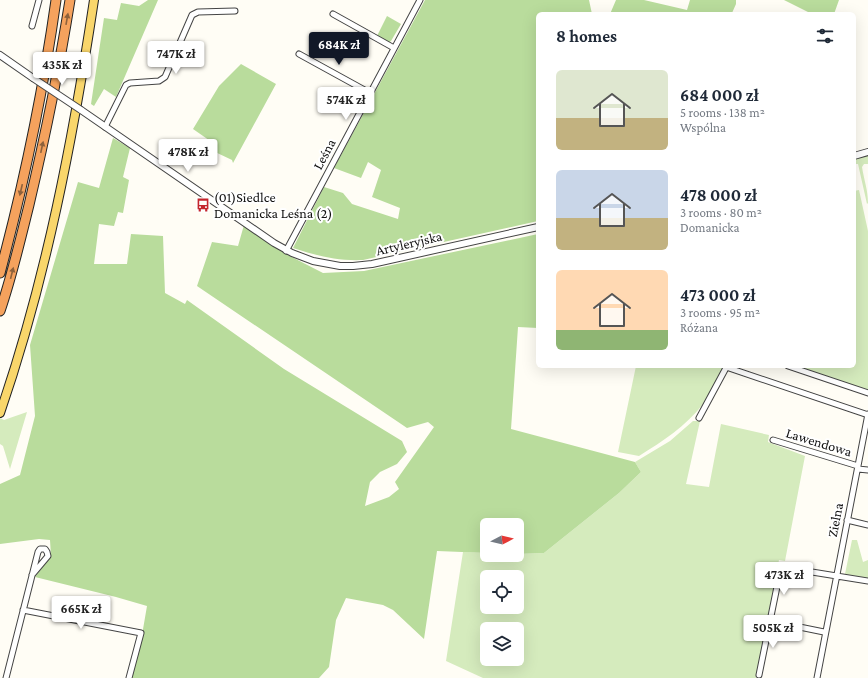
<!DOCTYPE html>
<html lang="en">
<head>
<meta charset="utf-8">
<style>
	:root { --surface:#fff; --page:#f6f6f7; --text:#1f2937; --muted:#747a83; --accent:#111827 }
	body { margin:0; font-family:"Crimson Pro",serif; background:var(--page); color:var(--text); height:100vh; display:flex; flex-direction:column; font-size:15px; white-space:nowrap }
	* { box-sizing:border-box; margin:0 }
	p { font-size:13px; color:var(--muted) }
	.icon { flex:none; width:22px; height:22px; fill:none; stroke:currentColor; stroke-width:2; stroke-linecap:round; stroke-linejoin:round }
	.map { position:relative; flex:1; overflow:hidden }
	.panel { position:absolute; left:536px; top:12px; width:320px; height:356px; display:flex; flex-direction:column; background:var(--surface); border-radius:6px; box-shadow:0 4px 16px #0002 }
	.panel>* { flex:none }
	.needle { width:26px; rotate:83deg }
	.controls { position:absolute; left:480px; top:518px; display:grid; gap:8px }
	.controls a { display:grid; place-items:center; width:44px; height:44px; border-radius:6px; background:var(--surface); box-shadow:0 4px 16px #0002; font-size:20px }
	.price { position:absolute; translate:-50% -34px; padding:0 9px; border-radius:4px; background:#fff; color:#222; font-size:13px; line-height:26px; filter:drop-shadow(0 1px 2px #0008) }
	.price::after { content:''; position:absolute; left:50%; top:24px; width:12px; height:9px; margin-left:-6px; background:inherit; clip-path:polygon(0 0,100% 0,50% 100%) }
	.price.on { background:var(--accent); color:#fff }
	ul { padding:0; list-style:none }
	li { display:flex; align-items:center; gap:12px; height:100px; padding:0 20px }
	li span { display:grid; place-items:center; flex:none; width:112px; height:80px; border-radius:6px; color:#555 }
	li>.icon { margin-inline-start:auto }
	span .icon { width:48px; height:48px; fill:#fffc; stroke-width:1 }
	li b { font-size:17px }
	h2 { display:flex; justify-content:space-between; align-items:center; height:48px; padding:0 20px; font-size:17px }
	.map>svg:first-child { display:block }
	.green { fill:#d5ebbd; fill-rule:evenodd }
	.forest { fill:#b9dc9c }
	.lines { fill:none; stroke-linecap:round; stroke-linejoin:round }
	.minor-casing { stroke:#444; stroke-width:7 }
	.tertiary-casing { stroke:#444; stroke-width:8 }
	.primary-casing { stroke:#222; stroke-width:10 }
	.motorway-casing { stroke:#222; stroke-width:11 }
	.minor { stroke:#fff; stroke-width:5 }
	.tertiary { stroke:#fff; stroke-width:6 }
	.primary { stroke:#f9d66b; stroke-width:8 }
	.motorway { stroke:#f5a25d; stroke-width:9 }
	.tertiary-bridge-casing { stroke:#444; stroke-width:8; stroke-linecap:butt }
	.tertiary-bridge { stroke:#fff; stroke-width:6 }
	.oneway { fill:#8e613b }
	.labels { text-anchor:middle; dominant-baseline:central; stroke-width:4; stroke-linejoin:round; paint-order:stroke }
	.street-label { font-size:14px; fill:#111; stroke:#fff }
	.poi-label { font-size:14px; fill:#111; stroke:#fff; text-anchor:start }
</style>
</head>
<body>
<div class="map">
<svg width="868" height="678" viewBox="0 0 868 678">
	<rect width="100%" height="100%" fill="#fffdf5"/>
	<path class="green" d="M868,155V164H864L862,167C864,180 868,190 868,203L867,204L858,164H856L855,160L857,157Z
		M859,190L868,231V390L795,366H854V191Z
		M636,366H725C718,378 712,393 703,404C686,426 663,441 639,456L618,452Z
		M27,412L10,469L3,446L0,444V418L4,420Z
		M693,421H700L686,484L709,487L721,424L769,435L768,442L805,456L785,561L779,560L756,678H483L446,661L463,552L487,553V555L544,553L619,493L641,472L635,462L670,441ZM487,577H517V607H487ZM487,629H517V659H487Z
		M852,540H857L863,562L868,560V578L845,574Z"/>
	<path class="forest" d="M148,0H158L116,97L104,89L94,106L91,104L104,18L117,20L121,3L139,6Z
		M425,0H589L592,14H538V221L363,260C336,261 318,256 293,248L324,187L343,193L352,204L398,219L400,208L372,197L381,170L368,162L361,178L334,168Z
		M616,0H644L687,10L690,0H736V4L732,13L735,14H610Z
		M784,0H839L834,14H812Z
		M387,16L401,24L391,41L388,43L377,36Z
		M241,64L276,84L233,163L232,160L213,151L216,145L193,129L219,86Z
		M113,138L130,148L123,177L129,180L123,213L118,212L114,226L99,224L94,264H127L131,234L163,236L165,293L185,304L187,300L284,369L402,441L407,452L397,464L380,472L370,482L365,506L389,497L399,489L395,482L434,427L428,422L407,428L197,286L212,242L238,246L244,225L284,253L323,273L364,271L538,234V328L518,327L511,429L635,462L641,472L619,493L544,553L517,554V525H487V553L437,551L424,639L393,610L383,605L346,598L336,620L329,667L319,678H132L142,635L147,606L116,597L35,577L51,556L50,540L39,539L0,544V484L20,475L35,416L30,345L78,182L99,188Z"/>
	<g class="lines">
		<g class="minor-casing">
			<path id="minor" d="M333,14L394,48
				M32,26L39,0
				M299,54L370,93
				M105,127L126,85L130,83L159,81L165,77L192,15L198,12L235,11
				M286,251L420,0
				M788,366L868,393
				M726,367L868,415
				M699,418L727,366
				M773,440L858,466
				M858,469L868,470
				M847,520L868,525
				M23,610L141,633L129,678
				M770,621L824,632
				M759,675L781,567L868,581
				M6,678L38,552L40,549H45L47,552L48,556L32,575
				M817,678L868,414"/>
		</g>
		<g class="tertiary-casing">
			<path id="tertiary" d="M0,55L33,78
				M81,110L274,243L292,253L313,261L340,266H353L372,264L538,227
				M854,156L868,152"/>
		</g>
		<g class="primary-casing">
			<path id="primary" d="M0,413C46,280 73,139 94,0"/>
		</g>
		<g class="motorway-casing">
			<path id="motorway" d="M0,273C24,183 43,92 56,0
				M0,311C12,276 20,241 29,205C45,137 59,69 70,0"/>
		</g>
		<use href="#minor" class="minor"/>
		<use href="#tertiary" class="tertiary"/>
		<use href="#primary" class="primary"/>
		<use href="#motorway" class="motorway"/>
		<g class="tertiary-bridge-casing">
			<path id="tertiary-bridge" d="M33,78L81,110"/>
		</g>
		<use href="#tertiary-bridge" class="tertiary-bridge"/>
	</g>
	<defs><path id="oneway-solid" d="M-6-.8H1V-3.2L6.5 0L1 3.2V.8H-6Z"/></defs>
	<g class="oneway">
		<use href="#oneway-solid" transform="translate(67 19) rotate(-80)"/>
		<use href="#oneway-solid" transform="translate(42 147) rotate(-78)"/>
		<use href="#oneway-solid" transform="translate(21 190) rotate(103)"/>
		<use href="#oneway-solid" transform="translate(12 273) rotate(-76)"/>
	</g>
	<defs>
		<g id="bus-bare" transform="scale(1.08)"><path d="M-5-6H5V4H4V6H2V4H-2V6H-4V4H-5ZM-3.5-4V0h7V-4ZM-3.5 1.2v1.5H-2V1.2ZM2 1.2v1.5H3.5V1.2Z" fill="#c4262e" stroke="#fff" stroke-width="2.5" paint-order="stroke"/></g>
	</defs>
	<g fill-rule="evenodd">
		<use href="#bus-bare" x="203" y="205"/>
	</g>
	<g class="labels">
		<g class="street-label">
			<text transform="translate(324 154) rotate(-62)">Leśna</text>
			<text transform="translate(409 243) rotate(-13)">Artyleryjska</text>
			<text transform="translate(819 442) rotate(17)">Lawendowa</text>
			<text transform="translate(835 520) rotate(-79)">Zielna</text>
		</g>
		<g class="poi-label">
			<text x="214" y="197">(01)Siedlce<tspan x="214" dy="16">Domanicka Leśna (2)</tspan></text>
		</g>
	</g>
</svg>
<div class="controls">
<a><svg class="needle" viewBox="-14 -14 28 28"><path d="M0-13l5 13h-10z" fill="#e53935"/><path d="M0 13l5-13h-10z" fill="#747a83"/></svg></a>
<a><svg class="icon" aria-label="locate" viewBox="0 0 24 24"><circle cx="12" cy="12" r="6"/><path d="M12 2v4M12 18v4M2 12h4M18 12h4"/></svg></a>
<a><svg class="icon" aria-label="layers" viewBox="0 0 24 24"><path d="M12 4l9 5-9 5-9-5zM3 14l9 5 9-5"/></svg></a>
</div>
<b class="price on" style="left:339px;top:66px">684K zł</b>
<b class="price" style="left:176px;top:75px">747K zł</b>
<b class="price" style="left:62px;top:86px">435K zł</b>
<b class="price" style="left:346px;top:121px">574K zł</b>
<b class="price" style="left:188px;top:173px">478K zł</b>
<b class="price" style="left:784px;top:596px">473K zł</b>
<b class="price" style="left:81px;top:630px">665K zł</b>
<b class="price" style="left:773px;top:649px">505K zł</b>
<section class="panel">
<h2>8 homes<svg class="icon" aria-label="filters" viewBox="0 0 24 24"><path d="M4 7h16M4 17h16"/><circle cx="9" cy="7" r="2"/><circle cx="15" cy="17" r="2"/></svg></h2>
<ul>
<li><span style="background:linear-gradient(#dfe7d0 60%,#c2b280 0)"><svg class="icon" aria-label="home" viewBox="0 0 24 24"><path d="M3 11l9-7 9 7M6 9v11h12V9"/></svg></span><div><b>684 000 zł</b><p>5 rooms · 138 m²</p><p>Wspólna</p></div></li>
<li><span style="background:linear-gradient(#c9d6e8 60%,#c2b280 0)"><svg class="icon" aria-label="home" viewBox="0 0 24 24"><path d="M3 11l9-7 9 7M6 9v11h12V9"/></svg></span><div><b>478 000 zł</b><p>3 rooms · 80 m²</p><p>Domanicka</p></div></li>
<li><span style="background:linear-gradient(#ffd9b3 75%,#8fb573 0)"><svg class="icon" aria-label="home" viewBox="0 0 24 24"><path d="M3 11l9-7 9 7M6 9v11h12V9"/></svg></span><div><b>473 000 zł</b><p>3 rooms · 95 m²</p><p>Różana</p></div></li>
</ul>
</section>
</div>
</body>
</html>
